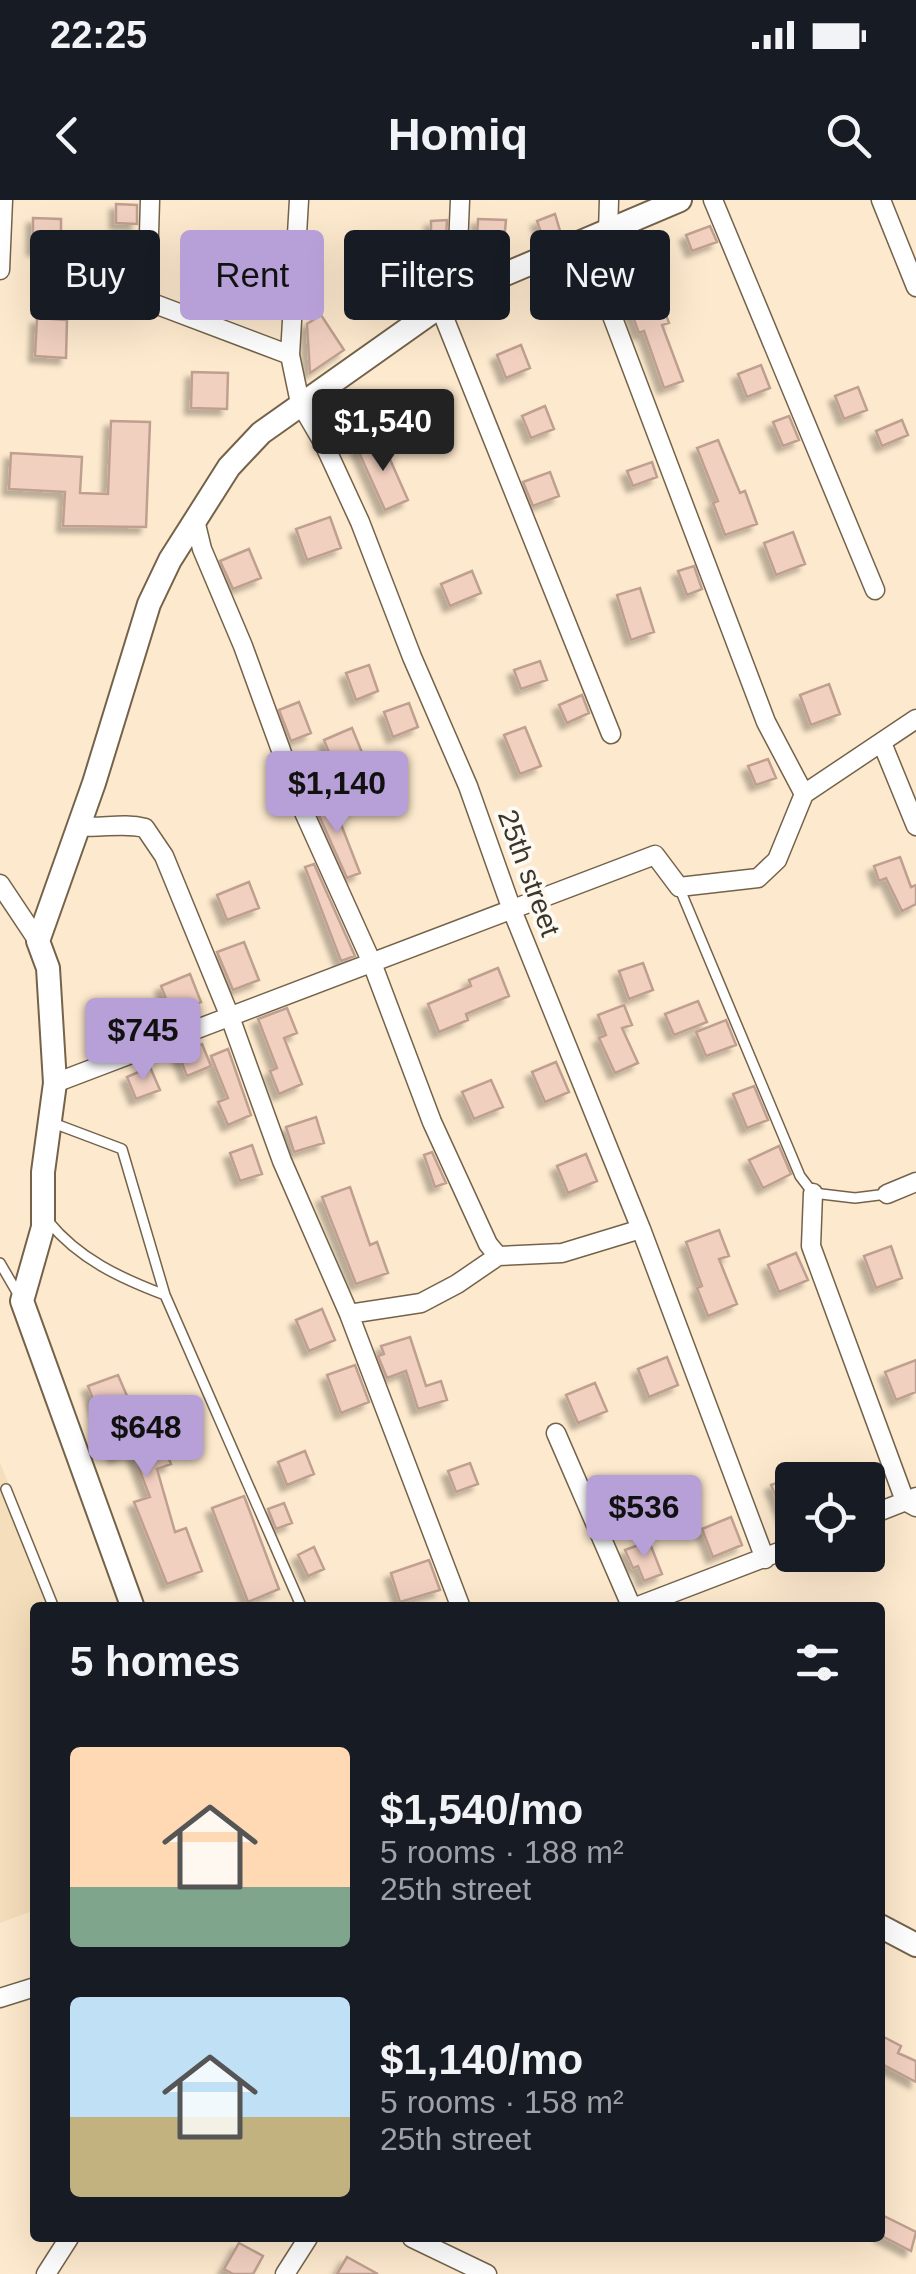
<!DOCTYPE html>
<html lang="en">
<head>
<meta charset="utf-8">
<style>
	:root { --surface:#171b24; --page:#20242c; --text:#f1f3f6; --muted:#9ea1a6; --accent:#b7a0d7 }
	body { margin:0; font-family:Helvetica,sans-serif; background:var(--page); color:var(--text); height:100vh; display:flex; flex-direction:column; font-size:38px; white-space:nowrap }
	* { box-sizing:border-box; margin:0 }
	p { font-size:32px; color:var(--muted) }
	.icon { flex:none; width:55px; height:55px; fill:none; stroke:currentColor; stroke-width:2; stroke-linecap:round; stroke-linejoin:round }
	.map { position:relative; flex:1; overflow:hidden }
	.panel { position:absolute; left:30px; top:1402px; width:855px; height:640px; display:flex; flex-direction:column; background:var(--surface); border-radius:10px; box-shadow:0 10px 40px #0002 }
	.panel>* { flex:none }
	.banner { position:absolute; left:30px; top:30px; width:858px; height:90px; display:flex; gap:20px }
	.buttons { position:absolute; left:775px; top:1262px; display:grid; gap:20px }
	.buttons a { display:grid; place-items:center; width:110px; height:110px; border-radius:10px; background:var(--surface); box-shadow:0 10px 40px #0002; font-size:50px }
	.price { position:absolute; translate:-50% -85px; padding:0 22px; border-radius:10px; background:var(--accent); color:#111; font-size:32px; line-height:65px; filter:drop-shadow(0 2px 5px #0008) }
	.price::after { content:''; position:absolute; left:50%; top:60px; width:30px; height:22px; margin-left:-15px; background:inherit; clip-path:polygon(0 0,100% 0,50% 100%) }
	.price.active { background:#222; color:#fff }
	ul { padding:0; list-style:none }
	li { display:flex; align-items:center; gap:30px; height:250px; padding:0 40px }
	li span { display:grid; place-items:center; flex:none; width:280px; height:200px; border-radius:10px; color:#555 }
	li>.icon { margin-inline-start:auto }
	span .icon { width:120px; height:120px; fill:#fffc; stroke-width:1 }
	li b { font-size:42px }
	h2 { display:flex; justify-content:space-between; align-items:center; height:120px; padding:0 40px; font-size:42px }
	.chip { padding:0 35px; border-radius:10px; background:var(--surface); box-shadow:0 10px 40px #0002; font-size:35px; line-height:90px }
	.chip.active { background:var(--accent); color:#111 }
	.status { display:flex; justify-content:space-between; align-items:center; height:70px; padding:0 50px; background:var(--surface); direction:ltr }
	.status svg { height:28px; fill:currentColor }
	header { display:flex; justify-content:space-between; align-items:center; height:130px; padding:0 40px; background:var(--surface); font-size:45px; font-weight:800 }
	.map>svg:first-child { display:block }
	.built { fill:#f5debb }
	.building { fill:#f1d0c0; stroke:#bfa090; stroke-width:2.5; filter:url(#shadow) }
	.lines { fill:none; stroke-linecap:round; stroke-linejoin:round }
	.service-casing { stroke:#74634a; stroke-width:12 }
	.minor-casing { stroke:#74634a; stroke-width:21 }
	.tertiary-casing { stroke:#74634a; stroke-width:26 }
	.service { stroke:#fff; stroke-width:9 }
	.minor { stroke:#fff; stroke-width:18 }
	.tertiary { stroke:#fff; stroke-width:22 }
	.labels { text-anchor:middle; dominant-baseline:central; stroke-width:8; stroke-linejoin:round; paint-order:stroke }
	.street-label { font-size:28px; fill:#3c352a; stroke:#fdf9f3 }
</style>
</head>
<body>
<div class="status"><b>22:25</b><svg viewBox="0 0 49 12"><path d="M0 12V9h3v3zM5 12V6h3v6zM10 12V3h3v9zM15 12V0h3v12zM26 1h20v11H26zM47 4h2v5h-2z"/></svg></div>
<header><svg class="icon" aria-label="back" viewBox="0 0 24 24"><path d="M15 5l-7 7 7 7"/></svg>Homiq<svg class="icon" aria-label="search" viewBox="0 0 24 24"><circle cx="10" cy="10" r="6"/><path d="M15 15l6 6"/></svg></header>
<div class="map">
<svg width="916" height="2074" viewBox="0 0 916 2074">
	<defs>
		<filter id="shadow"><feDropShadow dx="-6" dy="6" stdDeviation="2.5" flood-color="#0004"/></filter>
	</defs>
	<rect width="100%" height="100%" fill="#fde9cd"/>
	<path class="built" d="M0,1262L57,1407L35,1408V1710L0,1723Z"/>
	<path class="building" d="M116,4L137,5V24L116,23Z
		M555,14L561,34L544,41L537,21Z
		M33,18L61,19V49H33Z
		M478,19L506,20L504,41L477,39Z
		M447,20L445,57L431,58V21Z
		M710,26L717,42L692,51L686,35Z
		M658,93L669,123L662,125L683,181L664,188L644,131L639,133L628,104Z
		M321,115L344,150L310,173L307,124Z
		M37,118L67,120L66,158L35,156Z
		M521,145L530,168L506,178L497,155Z
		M761,165L770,188L747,197L738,174Z
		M192,172L228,173L227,209L191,208Z
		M858,187L867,210L844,219L835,196Z
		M545,206L554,229L531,238L522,216Z
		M789,216L799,240L783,246L773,222Z
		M902,220L908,235L882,246L876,231Z
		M111,221L150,222L146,327L63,326L65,292L9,289L11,253L82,257L80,293L108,294Z
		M381,239L408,300L385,310L357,248Z
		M718,240L740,293L745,291L757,324L725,335L713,303L718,301L697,248Z
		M652,262L657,277L633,286L627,271Z
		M550,272L559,296L533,306L523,282Z
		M330,317L341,348L307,360L296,329Z
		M793,332L805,364L776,375L764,343Z
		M249,349L261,378L233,389L220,361Z
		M694,366L702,389L687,395L678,371Z
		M472,371L481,393L450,406L441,384Z
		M640,388L654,432L631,440L617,395Z
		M540,461L547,480L521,489L514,470Z
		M369,465L378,491L356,500L346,473Z
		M829,484L840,514L811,525L800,495Z
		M582,495L589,513L567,523L559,505Z
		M299,502L311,533L291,541L279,510Z
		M409,503L418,527L393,537L384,512Z
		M525,527L541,566L520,574L504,535Z
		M352,528L372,577L344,589L324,540Z
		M768,559L776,578L756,585L748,566Z
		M330,596L360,673L347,678L313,602Z
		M900,657L911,687L916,685V704L902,711L886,678L879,681L874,666Z
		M314,664L355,756L341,761L305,667Z
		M249,682L259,708L227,720L217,695Z
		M244,742L259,780L233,790L217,752Z
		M643,763L653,790L629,799L619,771Z
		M498,768L509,796L466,814L468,820L439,832L428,804L471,786L469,780Z
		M190,774L201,802L172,814L161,786Z
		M698,801L707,822L674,835L665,814Z
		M624,805L632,825L622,828L638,863L615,873L599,838L606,835L598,815Z
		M287,808L297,833L284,838L302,884L279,894L270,871L277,868L258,819Z
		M726,820L736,845L706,856L696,832Z
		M202,844L211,866L187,876L178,853Z
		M228,849L251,915L228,925L218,902L228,898L211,856Z
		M556,862L569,892L545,902L532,872Z
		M150,867L160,890L136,899L127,877Z
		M491,880L503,907L474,919L462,892Z
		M754,886L768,920L747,928L733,894Z
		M316,917L324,943L294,952L286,927Z
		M252,945L262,974L240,981L230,953Z
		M779,946L791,974L763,988L749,960Z
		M432,952L446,983L435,987L424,955Z
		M586,954L597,981L568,993L557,966Z
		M350,987L370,1045L377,1042L388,1073L356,1084L322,997Z
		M719,1030L729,1056L719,1059L737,1104L708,1116L697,1088L702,1086L686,1042Z
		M891,1046L902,1078L876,1088L864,1056Z
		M796,1053L808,1080L779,1092L768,1065Z
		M322,1109L335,1140L309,1151L296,1120Z
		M410,1137L426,1186L441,1181L447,1200L418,1209L406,1171L387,1178L378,1156L384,1154L381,1146Z
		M667,1157L678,1185L649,1197L638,1169Z
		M916,1160V1192L896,1200L885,1172Z
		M355,1165L369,1202L341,1213L327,1175Z
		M118,1175L151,1252L164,1247L171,1264L157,1269L175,1332L186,1328L202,1371L167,1384L134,1302L150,1297L132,1251L115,1257L88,1186Z
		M595,1183L607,1211L578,1223L566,1195Z
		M305,1251L314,1274L287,1285L278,1262Z
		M470,1263L478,1284L456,1292L448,1271Z
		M792,1277V1335L771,1285Z
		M244,1296L279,1389L248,1402L212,1308Z
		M284,1303L292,1323L276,1329L268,1309Z
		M731,1317L742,1345L713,1357L702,1329Z
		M649,1341L662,1374L644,1381L638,1366L633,1368L625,1350Z
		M314,1347L324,1369L308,1376L298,1355Z
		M429,1360L440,1390L400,1402L391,1373Z
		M880,1835L901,1846L898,1853L916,1861V1882L880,1863Z
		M880,2014L916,2032L911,2051L880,2035Z
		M239,2043L263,2056L253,2074H233L224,2069Z
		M347,2057L378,2074H337Z"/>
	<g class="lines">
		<g class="service-casing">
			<path id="service" d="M679,687L800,976L813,993L855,998L887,994
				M53,923L122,949L165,1095
				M48,1021C79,1059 120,1078 165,1095L302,1408
				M0,1063L18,1094
				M6,1289L54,1408"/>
		</g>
		<g class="minor-casing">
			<path id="minor" d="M150,0L147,101L290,155
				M299,0L290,155L300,203L324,244L360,322L412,457L468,586L512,710L641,1029L765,1359
				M713,0L875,390
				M881,0L916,87
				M608,32L609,0
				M0,70L3,0
				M456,95L460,0
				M439,105L611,534
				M195,320L202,349L243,446L302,608L372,763L432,922L488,1044L498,1056
				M882,543L916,626
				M804,594L916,519
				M78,626C100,629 123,622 145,628L164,656L230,817L282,961L349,1114L461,1408
				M0,684L38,741
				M55,883L655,655L679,687L758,678L777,660L804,594L766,522L584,42
				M813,993L811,1046L905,1301L916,1307
				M887,994L916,982
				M349,1114L421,1103L457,1084L498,1056L562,1053L641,1029
				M556,1233L632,1408
				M868,1316L916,1297
				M633,1408L792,1347
				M0,1798L35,1787
				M412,2038L487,2074
				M46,2074L69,2038
				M285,2074L308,2038"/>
		</g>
		<g class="tertiary-casing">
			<path id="tertiary" d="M133,1408L22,1101L43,1027V972L55,883L48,768L38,741L94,583L149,404L170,360L229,267L261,233L456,95L680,0
				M880,1726L916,1745"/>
		</g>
		<use href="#service" class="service"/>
		<use href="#minor" class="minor"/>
		<use href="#tertiary" class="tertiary"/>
	</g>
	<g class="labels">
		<g class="street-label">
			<text transform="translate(529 673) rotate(70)">25th street</text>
		</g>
	</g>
</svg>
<div class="buttons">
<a><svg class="icon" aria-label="locate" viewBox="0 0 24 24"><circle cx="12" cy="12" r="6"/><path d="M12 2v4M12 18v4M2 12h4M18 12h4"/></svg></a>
</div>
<b class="price active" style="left:383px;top:274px">$1,540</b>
<b class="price" style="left:337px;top:636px">$1,140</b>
<b class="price" style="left:143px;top:883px">$745</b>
<b class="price" style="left:146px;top:1280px">$648</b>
<b class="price" style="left:644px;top:1360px">$536</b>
<div class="banner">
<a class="chip">Buy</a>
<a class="chip active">Rent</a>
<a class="chip">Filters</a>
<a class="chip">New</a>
</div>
<section class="panel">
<h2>5 homes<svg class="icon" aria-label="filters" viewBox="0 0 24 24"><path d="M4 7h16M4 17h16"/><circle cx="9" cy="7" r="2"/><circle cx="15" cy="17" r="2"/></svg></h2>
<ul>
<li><span style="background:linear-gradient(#ffd9b3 70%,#7fa58c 0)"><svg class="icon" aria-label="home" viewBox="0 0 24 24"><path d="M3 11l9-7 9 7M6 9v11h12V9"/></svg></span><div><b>$1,540/mo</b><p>5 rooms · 188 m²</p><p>25th street</p></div></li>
<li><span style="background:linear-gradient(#bfe0f5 60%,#c2b280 0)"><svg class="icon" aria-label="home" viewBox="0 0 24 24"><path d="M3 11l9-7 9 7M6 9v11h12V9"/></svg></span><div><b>$1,140/mo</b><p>5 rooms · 158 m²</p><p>25th street</p></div></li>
</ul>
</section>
</div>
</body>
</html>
